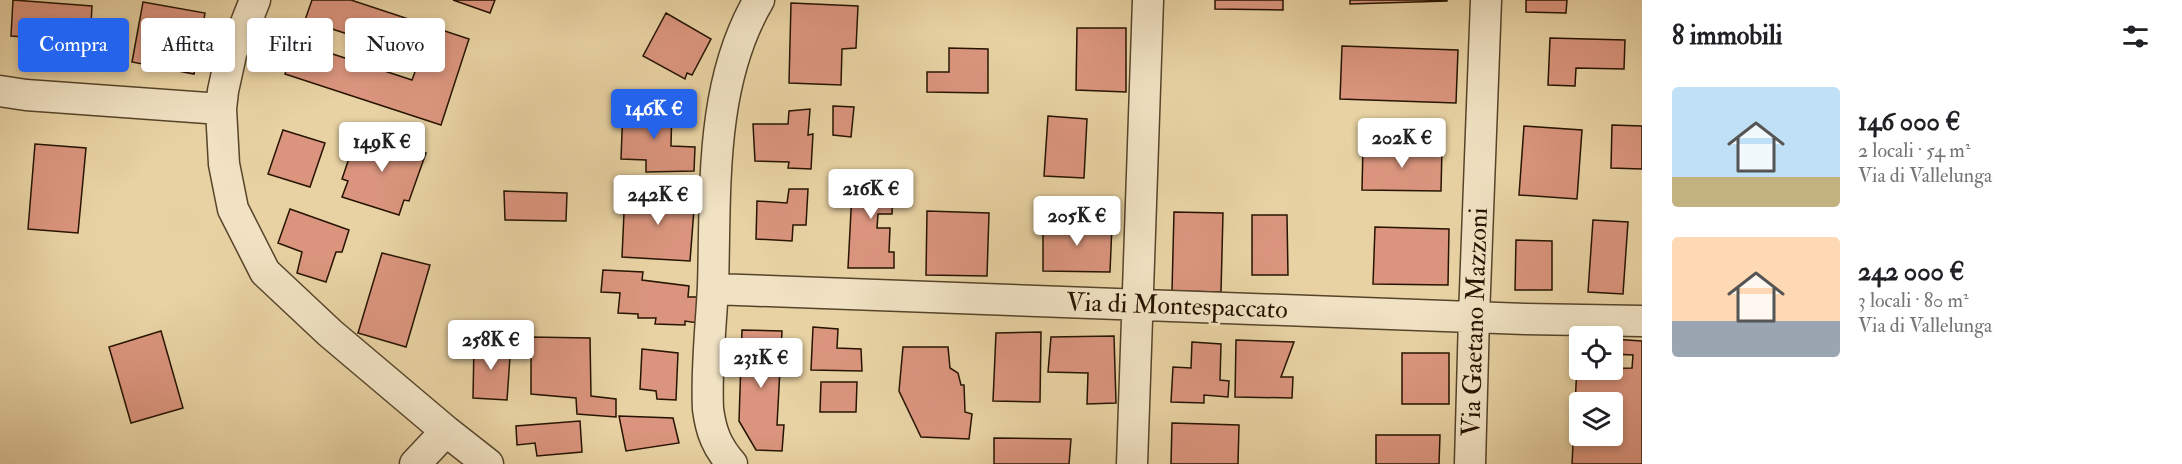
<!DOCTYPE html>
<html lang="it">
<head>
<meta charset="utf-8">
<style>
	:root { --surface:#fff; --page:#f2f2f2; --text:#202124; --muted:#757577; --accent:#2563eb }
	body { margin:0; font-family:"IM FELL Double Pica",serif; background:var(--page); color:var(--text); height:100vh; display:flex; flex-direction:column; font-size:22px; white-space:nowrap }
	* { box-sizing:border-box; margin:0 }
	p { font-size:20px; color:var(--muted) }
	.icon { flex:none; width:33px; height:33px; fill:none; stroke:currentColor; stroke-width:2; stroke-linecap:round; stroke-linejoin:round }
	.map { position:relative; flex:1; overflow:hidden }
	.sheet { display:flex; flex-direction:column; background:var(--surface); width:540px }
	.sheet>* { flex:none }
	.banner { position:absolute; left:18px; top:18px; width:570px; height:54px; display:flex; gap:12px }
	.buttons { position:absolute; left:1569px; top:326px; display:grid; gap:12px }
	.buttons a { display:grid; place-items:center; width:54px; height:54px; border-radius:6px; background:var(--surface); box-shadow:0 3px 9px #0003; font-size:30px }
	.price { position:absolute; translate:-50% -51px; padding:0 14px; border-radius:6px; background:#fff; color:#222; font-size:20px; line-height:39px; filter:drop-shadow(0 2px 3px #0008) }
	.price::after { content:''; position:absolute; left:50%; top:36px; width:18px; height:14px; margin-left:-9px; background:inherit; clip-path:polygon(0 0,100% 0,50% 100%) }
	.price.active { background:var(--accent); color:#fff }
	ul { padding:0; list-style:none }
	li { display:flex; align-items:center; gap:18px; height:150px; padding:0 30px }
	li span { display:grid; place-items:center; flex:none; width:168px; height:120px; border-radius:6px; color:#555 }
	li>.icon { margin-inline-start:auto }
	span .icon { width:72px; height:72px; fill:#fffc; stroke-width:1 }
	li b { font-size:26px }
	h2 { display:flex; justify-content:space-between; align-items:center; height:72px; padding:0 30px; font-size:26px }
	.pill { padding:0 21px; border-radius:6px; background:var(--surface); box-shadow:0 3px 9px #0003; font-size:21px; line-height:54px }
	.pill.active { background:var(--accent); color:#fff }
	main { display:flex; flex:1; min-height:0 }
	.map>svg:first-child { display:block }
	.building { fill:#db957e; stroke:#261401; stroke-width:1.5; fill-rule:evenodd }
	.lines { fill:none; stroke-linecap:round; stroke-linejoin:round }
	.minor-casing { stroke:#56442a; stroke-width:33 }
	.minor { stroke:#f0e2c3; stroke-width:30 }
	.labels { text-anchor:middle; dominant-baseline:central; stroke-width:5; stroke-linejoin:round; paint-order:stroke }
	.street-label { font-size:26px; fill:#261401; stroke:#f0e2c3 }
</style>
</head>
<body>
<main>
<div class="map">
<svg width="1642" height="464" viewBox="0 0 1642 464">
	<rect width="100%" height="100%" fill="#e8d2a3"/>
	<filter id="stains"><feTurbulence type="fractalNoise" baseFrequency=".00333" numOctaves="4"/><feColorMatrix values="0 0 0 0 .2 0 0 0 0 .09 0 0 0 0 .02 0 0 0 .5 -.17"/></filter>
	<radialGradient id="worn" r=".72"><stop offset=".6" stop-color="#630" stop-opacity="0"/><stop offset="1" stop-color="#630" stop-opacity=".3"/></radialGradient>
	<path class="building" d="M13,0L92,6L90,42L11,36Z
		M312,0H351L469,39L441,125L285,74L296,42L412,80L420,58L305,20Z
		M453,0H495L490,13Z
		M1215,0H1283V10L1215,9Z
		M1350,0H1447V1L1350,4Z
		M1526,0H1567L1566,13L1526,12Z
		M143,2L205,13L194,74L132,62Z
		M791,3L858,6L856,48L842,49L841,85L789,83Z
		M666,13L711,39L692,75L687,73L685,79L643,56Z
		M1077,28H1126V92L1076,90Z
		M1550,38L1625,40L1624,69L1576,68L1575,86L1548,85Z
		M1342,46L1458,50L1456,103L1340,99Z
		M949,48L988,49V93L927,92V72H949Z
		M672,105L671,146L695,147L694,171L646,172V160L621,159L623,107Z
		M833,106L854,107L851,137L833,135Z
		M810,109L808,135L813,134L811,169L788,168L789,162L755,161L753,124H788L789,111Z
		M1048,116L1087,119L1084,178L1044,176Z
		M1612,125L1642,126V169L1611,168Z
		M1524,126L1582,130L1577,199L1519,195Z
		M283,130L325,143L310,187L268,174Z
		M358,132L426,153L409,201L404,200L399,215L342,197L348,181L342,179Z
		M35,144L86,148L78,233L28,229Z
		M1363,146L1442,148L1441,191L1362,190Z
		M853,173H898V189L893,188L892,214H878L877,228H890L889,252H894V268H848Z
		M789,189H808L806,225H793L792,241L756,239L757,201L787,203Z
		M625,190L695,196L690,261L622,257Z
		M504,191L567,193L566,221L505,220Z
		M290,209L349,230L342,252H336L326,282L297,273L302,252L278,243Z
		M927,211L989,213L987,276L926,275Z
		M1174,212L1223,213L1221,292L1172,291Z
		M1252,215H1287L1288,275H1252Z
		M1593,220L1628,222L1623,294L1588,292Z
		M1043,222L1112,225L1110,272L1043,271Z
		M1375,227L1449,229L1448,285L1373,284Z
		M1516,240L1552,241V290H1515Z
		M382,253L430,265L406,347L358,333Z
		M603,270L643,272L642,280L689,286L688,297H700L698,323L685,321V325L655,324L656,318H638V314L618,313L620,293L601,292Z
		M813,327L838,329L837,348L861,349L862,371L811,370Z
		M742,330L782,331L777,425H784L782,451L756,450L739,421Z
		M161,331L183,408L131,423L109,347Z
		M1041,332L1040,402L993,401L996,333Z
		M1114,336L1116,403L1087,404L1088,373L1048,372L1051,337Z
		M531,337L590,338L591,396L616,399V417L577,414L576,398L531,394Z
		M1612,339L1642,341V464H1572L1577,366H1580V369L1632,368L1633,355L1612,354ZM1580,402H1612V435H1580Z
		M1236,340L1294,342L1281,377H1293L1292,398L1235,397Z
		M1192,342L1221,344L1220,380L1229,381L1228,397L1204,395V403L1171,402L1173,367L1191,368Z
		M474,343H511L507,400L473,398Z
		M903,347H948L950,368L958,373L961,385H964L965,412L972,414L969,439L921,437L899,391Z
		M642,349L678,353L676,400L657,399L656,391L640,389Z
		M1402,353H1449V404H1402Z
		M821,382H857L856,412H820Z
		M619,416L673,418L679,443L626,451Z
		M580,421L582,452L537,456L535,443L517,445L516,426Z
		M1172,423L1239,425L1238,464H1171Z
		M1376,435H1440L1439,464H1376Z
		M994,438L1071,439L1069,464H994Z"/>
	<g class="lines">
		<g class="minor-casing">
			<path id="minor" d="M255,0L240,38L232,50L223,91L221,109L224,164L233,209L265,272L330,333L446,431L415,464
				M0,91L26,95L221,109
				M713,289L1525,319L1642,321
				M446,431L488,464
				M732,464C717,447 711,432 708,409C706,368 711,327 713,286C716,191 709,85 759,0
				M1132,464L1148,0
				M1470,464L1474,317L1486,0"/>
		</g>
		<use href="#minor" class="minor"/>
	</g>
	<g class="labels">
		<g class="street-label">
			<text transform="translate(1177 306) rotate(2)">Via di Montespaccato</text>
			<text transform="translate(1475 322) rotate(-88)">Via Gaetano Mazzoni</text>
		</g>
	</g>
	<rect width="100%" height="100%" filter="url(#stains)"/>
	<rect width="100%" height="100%" fill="url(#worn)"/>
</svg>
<div class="buttons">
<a><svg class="icon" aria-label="locate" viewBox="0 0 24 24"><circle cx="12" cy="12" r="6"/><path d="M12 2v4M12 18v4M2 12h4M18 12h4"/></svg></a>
<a><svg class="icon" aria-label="layers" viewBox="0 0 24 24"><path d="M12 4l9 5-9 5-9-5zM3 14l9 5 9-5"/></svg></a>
</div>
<b class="price active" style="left:654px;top:140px">146K €</b>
<b class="price" style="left:1402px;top:169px">202K €</b>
<b class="price" style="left:382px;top:173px">149K €</b>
<b class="price" style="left:871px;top:220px">216K €</b>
<b class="price" style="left:658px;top:226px">242K €</b>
<b class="price" style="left:1077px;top:247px">205K €</b>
<b class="price" style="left:491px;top:371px">258K €</b>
<b class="price" style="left:761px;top:389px">231K €</b>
<div class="banner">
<a class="pill active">Compra</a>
<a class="pill">Affitta</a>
<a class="pill">Filtri</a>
<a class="pill">Nuovo</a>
</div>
</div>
<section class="sheet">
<h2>8 immobili<svg class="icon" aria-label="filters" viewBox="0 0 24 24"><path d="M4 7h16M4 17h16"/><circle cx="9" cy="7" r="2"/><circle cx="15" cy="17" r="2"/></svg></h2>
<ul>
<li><span style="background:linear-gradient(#bfe0f5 75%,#c2b280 0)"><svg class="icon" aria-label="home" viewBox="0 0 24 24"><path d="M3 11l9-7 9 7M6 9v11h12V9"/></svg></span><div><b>146 000 €</b><p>2 locali · 54 m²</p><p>Via di Vallelunga</p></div></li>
<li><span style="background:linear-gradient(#ffd9b3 70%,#9aa5b1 0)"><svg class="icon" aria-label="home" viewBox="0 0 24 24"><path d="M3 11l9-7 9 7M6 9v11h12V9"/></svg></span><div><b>242 000 €</b><p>3 locali · 80 m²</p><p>Via di Vallelunga</p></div></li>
</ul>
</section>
</main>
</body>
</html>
